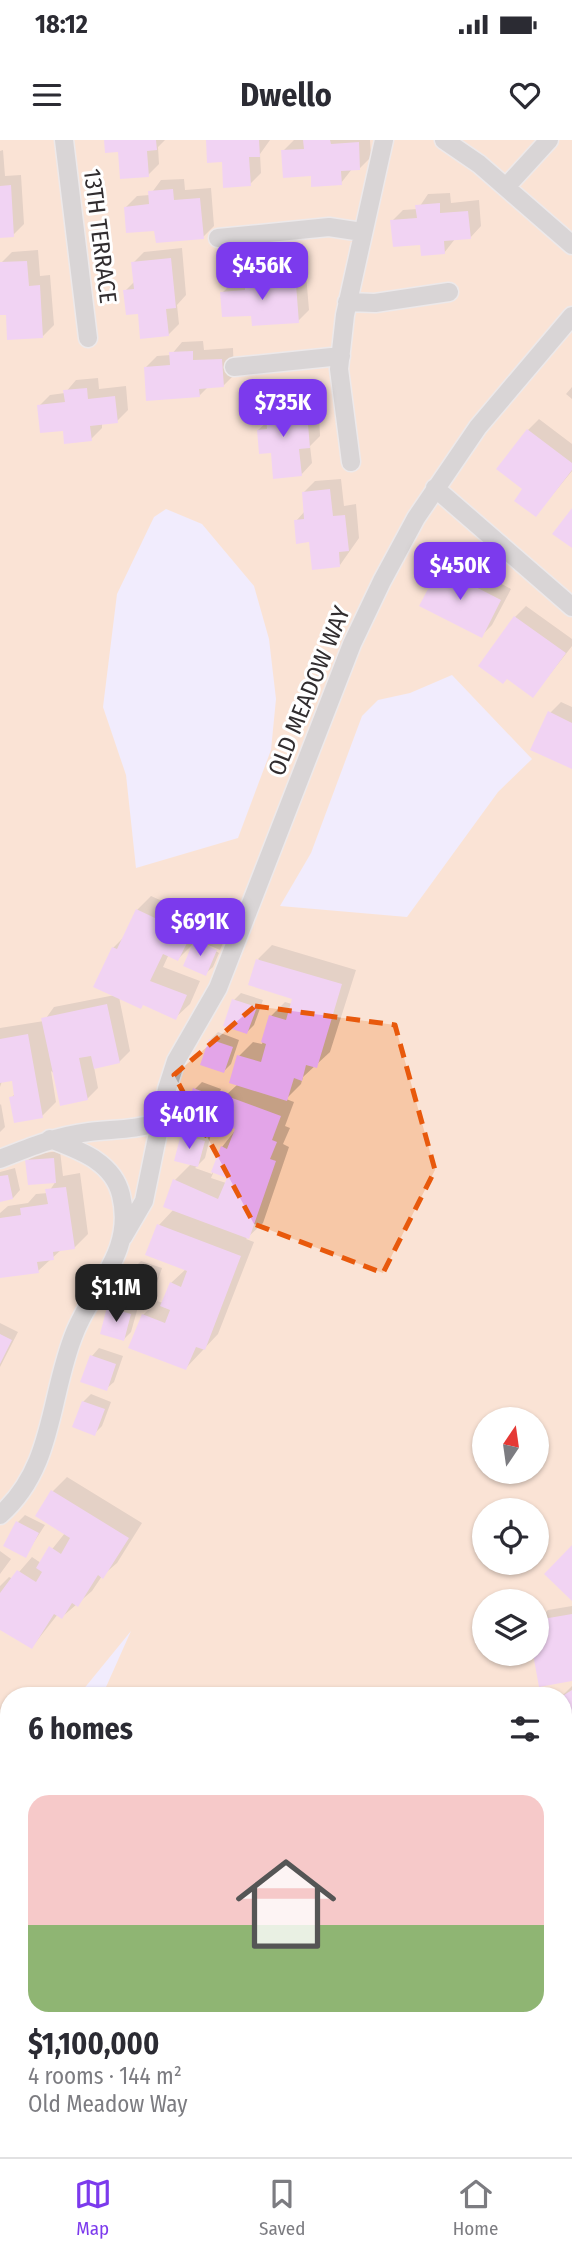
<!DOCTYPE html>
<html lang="en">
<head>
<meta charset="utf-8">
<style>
	:root { --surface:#fff; --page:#f7f7f7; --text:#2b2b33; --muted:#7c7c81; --line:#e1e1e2; --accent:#7c3aed }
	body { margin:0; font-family:"Fira Sans Condensed",sans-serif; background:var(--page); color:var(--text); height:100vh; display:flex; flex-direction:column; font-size:26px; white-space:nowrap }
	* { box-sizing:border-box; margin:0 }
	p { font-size:23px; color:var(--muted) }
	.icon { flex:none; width:38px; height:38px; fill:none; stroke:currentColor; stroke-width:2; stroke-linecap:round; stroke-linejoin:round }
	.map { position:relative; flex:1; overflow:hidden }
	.sheet { position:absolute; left:0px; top:1547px; width:572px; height:471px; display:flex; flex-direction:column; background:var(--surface); border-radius:28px 28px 0 0; box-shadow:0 2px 5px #0004 }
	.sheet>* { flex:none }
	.needle { width:46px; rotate:13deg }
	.fabs { position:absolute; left:472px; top:1267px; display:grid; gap:14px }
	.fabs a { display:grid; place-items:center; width:77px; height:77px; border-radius:50%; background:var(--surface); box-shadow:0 2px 5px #0004; font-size:35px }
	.price { position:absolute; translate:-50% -60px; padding:0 16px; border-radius:14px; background:var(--accent); color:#fff; font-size:23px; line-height:46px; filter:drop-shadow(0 2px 4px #0008) }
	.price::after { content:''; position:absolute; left:50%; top:42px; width:21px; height:16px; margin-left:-10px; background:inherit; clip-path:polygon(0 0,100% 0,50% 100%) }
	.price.current { background:#222; color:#fff }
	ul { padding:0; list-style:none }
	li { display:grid; align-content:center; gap:14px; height:371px; padding:0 28px }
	li span { display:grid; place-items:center; height:217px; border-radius:21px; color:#555 }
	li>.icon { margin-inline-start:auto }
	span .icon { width:126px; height:126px; fill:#fffc; stroke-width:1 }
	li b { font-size:30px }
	h2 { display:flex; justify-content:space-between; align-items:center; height:84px; padding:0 28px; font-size:30px }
	.status { display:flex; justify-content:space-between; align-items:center; height:49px; padding:0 35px; background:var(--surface); direction:ltr }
	.status svg { height:19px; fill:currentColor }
	header { display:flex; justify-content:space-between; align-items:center; height:91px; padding:0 28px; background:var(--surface); font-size:32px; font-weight:700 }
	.tabs { display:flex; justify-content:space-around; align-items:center; height:98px; border-top:2px solid var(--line); background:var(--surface); font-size:19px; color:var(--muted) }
	.tabs a { display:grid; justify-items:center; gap:4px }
	.tabs .current { color:var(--accent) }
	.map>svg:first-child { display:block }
	.green { fill:#f7c8a7; fill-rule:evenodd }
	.water { fill:#e2dcfe }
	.shadow { fill:#0003; fill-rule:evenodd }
	.building { fill:#e3a5e8 }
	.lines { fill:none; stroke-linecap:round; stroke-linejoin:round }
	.minor-casing { stroke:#d9d5d6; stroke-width:21 }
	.minor { stroke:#aea9a8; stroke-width:18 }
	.marked { fill:none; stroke:#e8590c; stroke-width:5; stroke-dasharray:14 9; stroke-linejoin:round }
	.labels { text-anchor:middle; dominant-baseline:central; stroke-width:6; stroke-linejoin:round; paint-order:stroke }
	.street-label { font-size:24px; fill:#312d2f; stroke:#fff }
</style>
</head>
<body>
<div class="status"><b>18:12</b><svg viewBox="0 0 49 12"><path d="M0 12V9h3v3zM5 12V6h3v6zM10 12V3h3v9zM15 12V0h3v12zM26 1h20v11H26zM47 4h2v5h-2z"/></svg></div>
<header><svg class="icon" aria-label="menu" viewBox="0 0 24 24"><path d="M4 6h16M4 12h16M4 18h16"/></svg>Dwello<svg class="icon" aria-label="heart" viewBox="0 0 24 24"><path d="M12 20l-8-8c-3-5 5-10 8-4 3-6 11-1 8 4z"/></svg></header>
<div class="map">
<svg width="572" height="2017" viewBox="0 0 572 2017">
	<rect width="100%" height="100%" fill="#fefafb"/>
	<path class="green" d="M0,0H572V2017H0ZM485,1279H537V1332H485ZM485,1370H537V1423H485ZM485,1461H537V1514H485ZM9,1556H564V2009H9Z"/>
	<path class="water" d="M166,369L202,384L254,446L269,499L276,559L271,610L238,698L136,728L126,635L103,567L117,454L154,377Z
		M452,535L532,619L498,652L407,777L280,766L311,713L362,576L378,560L410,553Z
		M131,1491L102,1556H78Z
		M9,1640V1740L2,1744L0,1712L7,1688L4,1647Z"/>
	<path class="shadow" d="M105,0H165L158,7L159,24L148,35Z
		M208,0H270L260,14L261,33L250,44Z
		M294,0H370L371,17L360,28L352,29L341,43L312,34L283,11Z
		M3,10L5,36L21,35L24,84L13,95L0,96V11Z
		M184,39L185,50L211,48L214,86L203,97L156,89L126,67L137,56L150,55L161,40Z
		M450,53L451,63L479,60L481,86L470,98L455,99L444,113L392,81L403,70L418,69L428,54Z
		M182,108L186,155L177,165L179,184L168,195L139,172L125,151L135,141L133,123L144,112Z
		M38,110L40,136L50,135L54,185L43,196L7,173L0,174L1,123L12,112Z
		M278,124L279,135L306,134L309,170L298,181L253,174L222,153L233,142L247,141L246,136L257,125Z
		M203,201L204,210L233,208L234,235L223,246L208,247L199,256L146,227L157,216L171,215L182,202Z
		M98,238L99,249L126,246L128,270L117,281L102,283V288L91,299L65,289L39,266L50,255L65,253L76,240Z
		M572,247V259L566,254Z
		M304,249L306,275L319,274L320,296L310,306L312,323L301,335L272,311L258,290L268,281L266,262L278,251Z
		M539,279L572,304V331L536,375L528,290Z
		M341,339L344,366L356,364L359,398L340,425L296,381L305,371L304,352L315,341Z
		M467,418L483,426L480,432L511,449L492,485L481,496L440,431L451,420L460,425Z
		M526,466L572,499V506L533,556L515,477Z
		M561,562L572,567V627L550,573Z
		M151,756L204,780L193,803L196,800L219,813L213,827L205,834L195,802L178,819L169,814L163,827L200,841L190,864L175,878L144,863L119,857L130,911L119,922L94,927L98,948L87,959L51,931L56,962L42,976L11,958L16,953L13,939L2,941L0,947V888L44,881L54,867L115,855L113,808L125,796L137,770Z
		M203,794L223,803L220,810L197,800Z
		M272,805L356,830L330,912L303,937L301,944L286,959L294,962L285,986L290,988L283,1004L289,1007L263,1083L246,1099L254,1102L218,1194L186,1228L143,1175L157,1161L163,1163L171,1143L186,1129L147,1114L159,1085L174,1069L165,1066L175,1040L191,1024L183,995L190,988L211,994L205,1018L195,1028L212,1034L222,1007L237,988L225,956L238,944L239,916L253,902L262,904L271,876L285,862L292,864L294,857L258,819ZM214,1031L229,1037L226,1043L211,1038Z
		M241,853L263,860L254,885L247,892L234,860Z
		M218,892L239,900L231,924L224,931L210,900Z
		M202,942L221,949L212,973L204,981L195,949Z
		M1,964L5,987L0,992V965Z
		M60,1011L63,1036L80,1033L88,1094L74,1108L62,1109L38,1131L0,1136V1073L8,1066L28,1063L36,1054L48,1053L56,1041L29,1043L27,1021L35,1014Z
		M15,1028L20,1050L13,1058L0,1060V1032Z
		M141,1121L162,1128L154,1152L147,1159L133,1129Z
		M116,1161L138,1167L131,1192L124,1199L109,1168Z
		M0,1183L18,1192L0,1227Z
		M99,1208L123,1216L114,1242L106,1249L92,1216Z
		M91,1254L111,1262L102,1286L95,1293L83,1262Z
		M67,1337L142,1383L117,1423L102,1436L92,1451L62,1477L58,1474L32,1507L0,1488V1446L9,1437L13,1439L32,1417L41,1423L65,1393L37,1376L53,1351Z
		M25,1375L45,1385L25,1416L18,1382Z
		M0,1411L11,1419L0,1434Z
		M572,1466V1539L541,1545L535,1514L537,1481L548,1470Z
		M572,1546V1584L562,1556Z
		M568,1619H572V1677L564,1675V1623Z
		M572,1812V1843L564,1849V1818Z
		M572,1910V1975L564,1972V1919Z
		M395,2009H464L463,2017H393Z"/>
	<path class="building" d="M104,0H156L157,10L147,11L149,37L120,39L118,12L105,13Z
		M206,0H259L260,17H249L251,46L223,48L222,22L207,23Z
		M303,0H330L331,4L359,2L360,30L341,31L342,45L311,47V36L283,38L281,10L304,9Z
		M11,45L14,97L0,98V46Z
		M173,49L174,60L200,58L204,99L156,103L154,91L126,93L124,67L149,64L148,51Z
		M440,63V73L468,71L471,99L444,101L445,114L421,116L420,105L393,107L390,80L417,78L415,65Z
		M171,118L176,168L166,169L169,196L140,199L138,174L126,175L123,150L134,149L131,122Z
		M27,121L29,146L40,145L43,198L7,200L6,175H0V122Z
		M268,134L269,146L296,144L299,183L252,186L251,176L222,177L220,152L245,150V136Z
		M193,211V220L222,219L224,247L199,249L200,257L146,261L144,227L170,225L169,212Z
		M87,248L88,259L115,256L118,283L90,286L92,301L64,304L63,291L40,293L37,265L65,262L63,250Z
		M293,259L295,285L308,284L310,308L299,309L302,336L273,339L271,313L259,314L257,290L267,289L265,261Z
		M527,289L572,323V330L536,377L514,361L522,349L496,329Z
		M330,349L333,376L345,375L349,411L339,412L340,427L312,430L309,402L296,404L294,380L304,379L302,352Z
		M572,368V408L552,394Z
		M454,428L473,437L470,444L501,460L482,498L419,466L438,430L450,436Z
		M514,476L566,513L533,558L507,539L503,544L478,526Z
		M548,571L572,583V629L530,610Z
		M136,769L191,795L178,821L163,814L150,841L187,855L176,880L143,865L141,869L93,847L112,807L117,809Z
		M194,800L217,810L206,836L183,826Z
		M256,819L342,844L317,928L306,925L302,941L294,938L287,961L229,943L237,915L261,922L266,904L261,902L269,875L286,880L292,859L248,845Z
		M232,859L257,867L247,894L223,886Z
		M107,864L120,923L94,929L91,916L79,918L88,960L60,966L41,878Z
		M28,894L43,978L14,983L9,957L14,956L12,941L0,943V899Z
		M209,899L233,907L224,933L200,925Z
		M193,948L215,956L205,983L183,975Z
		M224,955L281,976L272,1000L277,1002L270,1019L276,1021L249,1099L163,1067L173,1039L218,1059L227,1038L211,1032L221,1006L227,1009L235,989L214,981Z
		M181,994L205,1001L198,1027L174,1021Z
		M54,1018L56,1043L28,1045L25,1020Z
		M8,1035L13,1059L0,1062V1036Z
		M66,1047L75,1109L53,1112L54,1120L37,1122L39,1133L0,1138V1078L21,1075L20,1068L48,1064L45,1049Z
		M157,1084L241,1116L205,1210L196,1207L186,1230L128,1208L142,1174L165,1183L170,1170L160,1166L170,1142L181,1147L187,1131L145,1115Z
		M132,1128L155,1135L147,1161L124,1154Z
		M107,1167L131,1174L124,1201L100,1194Z
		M0,1194L12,1200L0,1224Z
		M90,1215L116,1224L107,1251L80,1242Z
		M82,1261L105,1269L95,1296L72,1287Z
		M51,1350L129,1398L103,1439L98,1435L78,1467L72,1463L62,1479L54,1474L32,1509L0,1490V1453L17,1430L36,1442L42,1432L36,1428L49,1406L61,1414L70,1398L35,1376Z
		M16,1381L39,1393L26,1418L3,1406Z
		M572,1405V1461L544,1434Z
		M572,1474V1541L539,1547L533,1514H537V1480Z
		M572,1550V1588L564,1571V1555Z
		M564,1630L572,1632V1678L564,1677Z
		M564,1824L572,1837V1845L564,1851Z
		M564,1920L572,1922V1976L564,1974Z
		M392,2010L439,2015V2017H391Z"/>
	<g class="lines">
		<g class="minor-casing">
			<path id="minor" d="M64,0L88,198
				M444,0L479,24L572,105
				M506,47L549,0
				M218,98L329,87L362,92
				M347,162L375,163L449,152
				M234,227L341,216
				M351,322L339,229L345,175L384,0
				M435,348L572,467
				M0,1019C30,1007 57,996 89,992C114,989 136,990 159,982
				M123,1097L144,1061L167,949L176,921L218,848L352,504L382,441L416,378L478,287L572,176
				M0,1375C55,1327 49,1254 75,1192C94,1145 135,1111 121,1055C113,1021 78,1010 50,999"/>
		</g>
		<use href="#minor" class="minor"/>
	</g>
	<path d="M0 0H572V2017H0ZM255,866L395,885L435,1030L383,1133L254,1084L174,935Z" fill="#fefafb" fill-opacity=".55" fill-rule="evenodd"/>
	<path class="marked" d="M255,866L395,885L435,1030L383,1133L254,1084L174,935Z"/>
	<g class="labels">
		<g class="street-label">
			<text transform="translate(100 96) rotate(83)">13TH TERRACE</text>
			<text transform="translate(309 551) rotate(-68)">OLD MEADOW WAY</text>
		</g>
	</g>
</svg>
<div class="fabs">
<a><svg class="needle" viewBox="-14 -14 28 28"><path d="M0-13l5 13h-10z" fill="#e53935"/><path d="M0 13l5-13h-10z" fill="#7c7c81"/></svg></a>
<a><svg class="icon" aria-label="locate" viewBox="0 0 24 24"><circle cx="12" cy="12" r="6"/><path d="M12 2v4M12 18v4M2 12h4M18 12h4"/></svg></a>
<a><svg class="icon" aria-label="layers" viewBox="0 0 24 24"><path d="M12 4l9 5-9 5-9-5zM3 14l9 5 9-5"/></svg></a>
</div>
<b class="price" style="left:262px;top:162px">$456K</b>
<b class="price" style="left:283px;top:299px">$735K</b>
<b class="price" style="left:460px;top:462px">$450K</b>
<b class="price" style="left:200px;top:818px">$691K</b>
<b class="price" style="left:189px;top:1011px">$401K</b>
<b class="price current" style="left:116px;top:1184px">$1.1M</b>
<section class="sheet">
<h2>6 homes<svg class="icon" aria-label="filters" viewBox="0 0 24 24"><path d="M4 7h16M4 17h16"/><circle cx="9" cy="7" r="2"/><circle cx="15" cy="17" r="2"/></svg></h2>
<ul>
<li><span style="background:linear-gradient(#f6c9c9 60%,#8fb573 0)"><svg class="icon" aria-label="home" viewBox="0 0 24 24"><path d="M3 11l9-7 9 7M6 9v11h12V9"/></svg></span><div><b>$1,100,000</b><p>4 rooms · 144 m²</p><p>Old Meadow Way</p></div></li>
</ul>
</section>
</div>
<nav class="tabs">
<a class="current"><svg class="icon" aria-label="map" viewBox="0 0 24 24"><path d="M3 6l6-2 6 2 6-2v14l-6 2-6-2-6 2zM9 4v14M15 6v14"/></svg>Map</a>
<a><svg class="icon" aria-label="saved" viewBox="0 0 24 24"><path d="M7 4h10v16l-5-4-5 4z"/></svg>Saved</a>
<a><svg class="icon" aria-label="home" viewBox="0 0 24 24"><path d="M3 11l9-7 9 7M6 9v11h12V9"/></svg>Home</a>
</nav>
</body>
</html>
